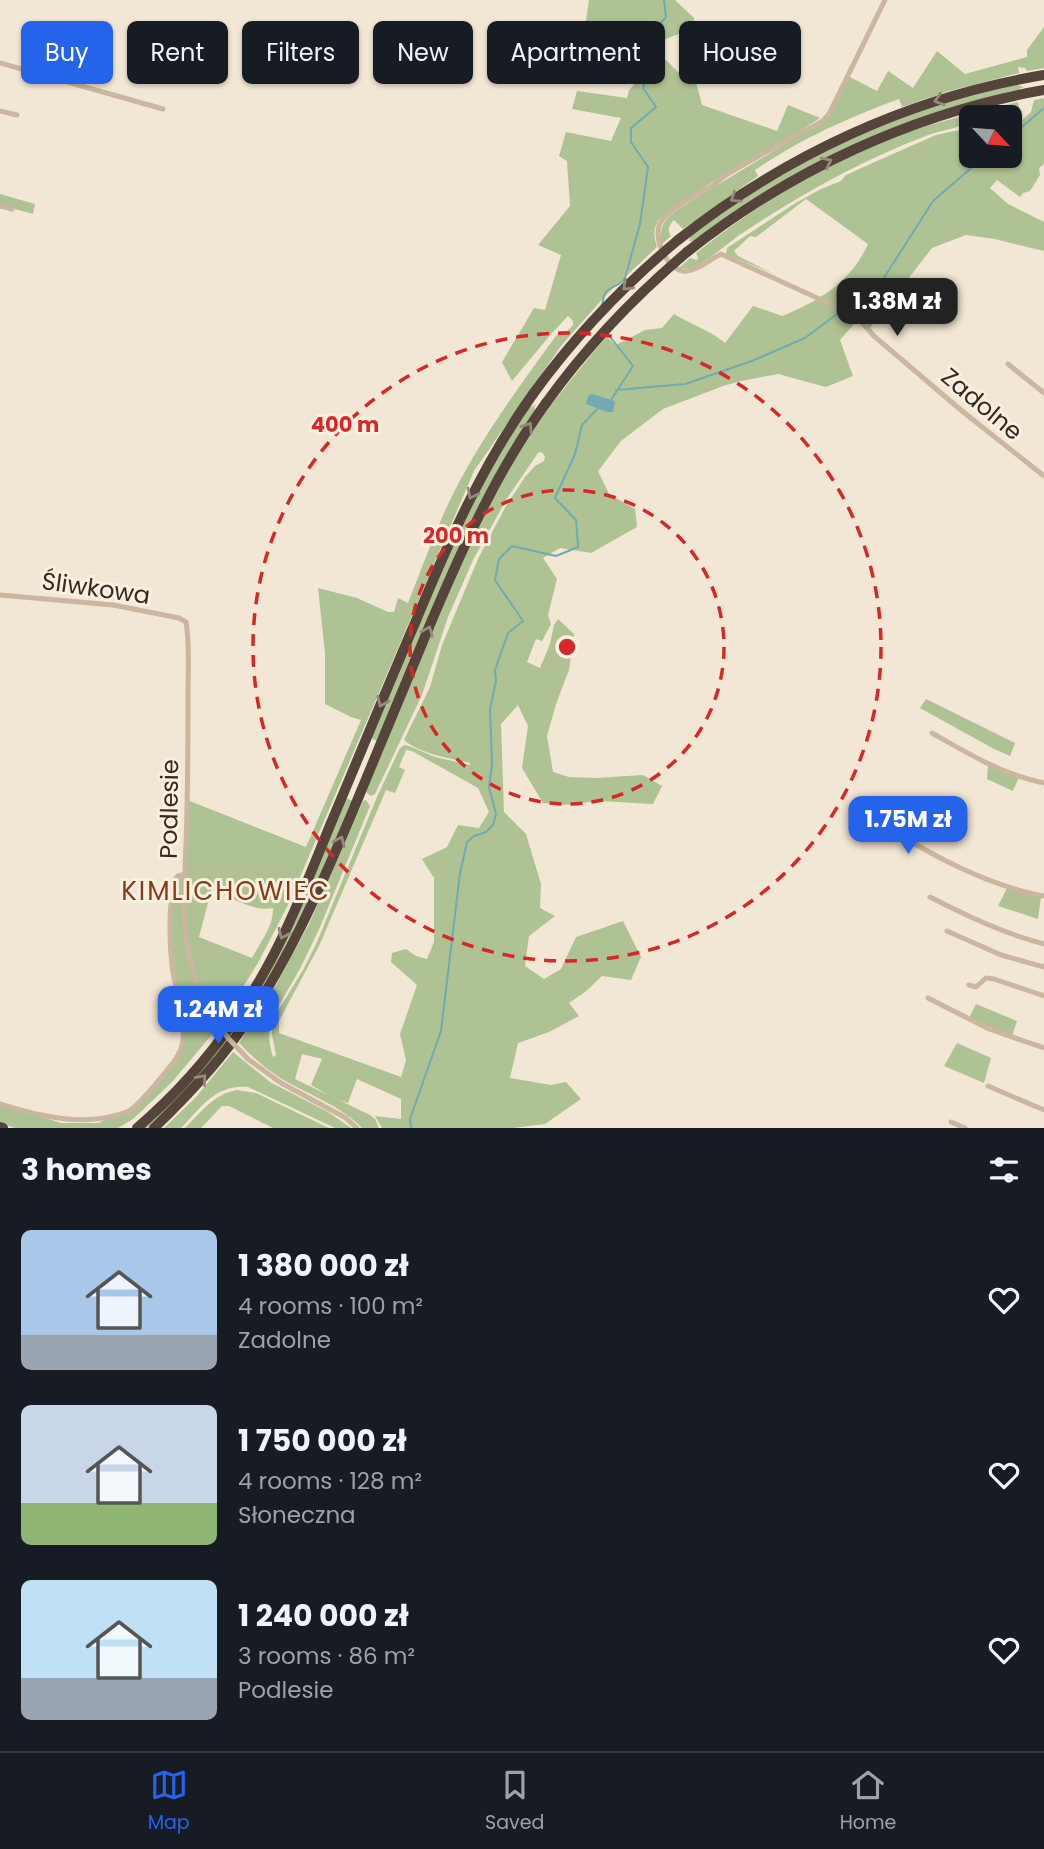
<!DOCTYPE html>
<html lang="en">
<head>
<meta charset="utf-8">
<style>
	:root { --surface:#171b24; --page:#20242c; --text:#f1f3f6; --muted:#9ea1a6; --line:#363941; --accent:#2563eb }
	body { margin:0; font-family:Poppins,sans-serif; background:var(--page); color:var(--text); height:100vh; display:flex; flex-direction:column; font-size:26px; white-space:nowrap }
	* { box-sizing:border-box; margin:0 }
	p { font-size:23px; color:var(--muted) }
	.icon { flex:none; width:38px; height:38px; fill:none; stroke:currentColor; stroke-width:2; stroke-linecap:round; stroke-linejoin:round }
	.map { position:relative; height:1128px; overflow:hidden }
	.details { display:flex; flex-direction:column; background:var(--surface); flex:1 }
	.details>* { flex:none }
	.hud { position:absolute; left:21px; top:21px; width:1003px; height:63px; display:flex; gap:14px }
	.needle { width:46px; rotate:116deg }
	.controls { position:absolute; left:959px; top:105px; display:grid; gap:14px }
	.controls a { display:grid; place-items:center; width:63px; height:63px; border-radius:10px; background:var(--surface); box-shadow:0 2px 5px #0004; font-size:35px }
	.price { position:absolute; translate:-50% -60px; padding:0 16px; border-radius:14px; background:var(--accent); color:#fff; font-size:23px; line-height:46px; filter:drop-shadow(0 2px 4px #0008) }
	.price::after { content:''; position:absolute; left:50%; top:42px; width:21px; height:16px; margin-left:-10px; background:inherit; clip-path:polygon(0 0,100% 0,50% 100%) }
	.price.current { background:#222; color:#fff }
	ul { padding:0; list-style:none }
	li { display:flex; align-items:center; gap:21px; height:175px; padding:0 21px }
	li span { display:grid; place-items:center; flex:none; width:196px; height:140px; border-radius:10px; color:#555 }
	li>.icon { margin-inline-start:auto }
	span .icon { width:84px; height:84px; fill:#fffc; stroke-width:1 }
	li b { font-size:30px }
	h2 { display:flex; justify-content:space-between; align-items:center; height:84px; padding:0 21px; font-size:30px }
	.tag { padding:0 24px; border-radius:10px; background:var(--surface); box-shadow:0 2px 5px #0004; font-size:24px; line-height:63px }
	.tag.current { background:var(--accent); color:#fff }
	.tabs { display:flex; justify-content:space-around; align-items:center; height:98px; border-top:2px solid var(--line); background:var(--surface); font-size:19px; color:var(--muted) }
	.tabs a { display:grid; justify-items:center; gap:4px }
	.tabs .current { color:var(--accent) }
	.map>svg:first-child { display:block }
	.green { fill:#afc293; fill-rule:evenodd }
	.water { fill:#71aab1 }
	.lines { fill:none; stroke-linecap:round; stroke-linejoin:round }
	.stream { stroke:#71aab1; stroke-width:2 }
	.street { stroke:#cbb6a0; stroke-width:5 }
	.highway { stroke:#55443a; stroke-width:10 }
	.street-bridge { stroke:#cbb6a0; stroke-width:5 }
	.highway-bridge { stroke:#55443a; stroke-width:10 }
	.oneway { stroke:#97897c }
	.ring { fill:none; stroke:#d62828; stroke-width:3.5; stroke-dasharray:12 9 }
	.labels { text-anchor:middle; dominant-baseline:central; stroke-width:6; stroke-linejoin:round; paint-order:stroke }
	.street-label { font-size:24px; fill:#342a24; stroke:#faf0e0 }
	.neighbourhood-label { font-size:26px; letter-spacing:2px; fill:#893917; stroke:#faf0e0 }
	.centre { fill:#d62828; stroke:#faf0e0; stroke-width:3.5 }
	.ring-label { font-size:21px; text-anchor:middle; font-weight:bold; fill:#d62828; stroke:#faf0e0; stroke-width:6; stroke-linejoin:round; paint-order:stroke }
</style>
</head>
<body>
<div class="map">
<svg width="1044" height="1128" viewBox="0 0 1044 1128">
	<rect width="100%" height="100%" fill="#f2e6d4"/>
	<path class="green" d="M589,0H675L694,18V28L658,42L657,51L678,72L691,63L702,105L777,131L788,105L820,118C777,147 731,169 688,198C678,205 665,211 658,221C653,230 654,238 657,247L605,296L561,346L474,471L288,905L259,961L219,1026L172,1082L133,1119L118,1128H15L0,1123V1104L61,1123H98L130,1110L178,1055L183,1030L172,966L170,928L174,880L185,874L187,800L306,847L361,720L351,717L325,704V653L318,588L357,598L388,612H394L398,598L408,603C420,573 431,542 444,513C473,449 515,392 556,336L561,331H567L573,325V321L568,316L551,334L512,381L502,362L534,308L545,310L561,255L538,245L570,206L567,161L559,156L566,132L611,141L621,118L572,109L577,91L627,98L629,90L642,76L580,63ZM212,888C230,897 252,912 273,908C274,925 260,943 252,958L199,937Z
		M1044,27V68L1027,71L1025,68L1018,67L1019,73L946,92L902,107L899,99C845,119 803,138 755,170L758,176L683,229L674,220C669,225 667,230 671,236L661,245C660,223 664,220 681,207L828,118L848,76L877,91L888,71L913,88L937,51L965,74L1027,57V50Z
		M1018,83L1019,86L1024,87L1019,89V91L884,132L694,242L689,241L690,238L689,236C749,191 814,153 884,123C927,105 973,95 1018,83Z
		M1044,98V164L1039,168L1040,175L1030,191L1023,193L1020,197L997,180L990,188L1008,204L1044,222V251L995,239L966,235L932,248L870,328L860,317L840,340L853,376L826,387L778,374L741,381L723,386L663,409L621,441L598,471L609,494L635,509L637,527L591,553L560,548L543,558L557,579L548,615L551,624L542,641L536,639L527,662L540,668L550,644L554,625L558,619L574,634L569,670L556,704L547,736L553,772L569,777L596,778L643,775L662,786L653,804L599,801L564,805L543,803L522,768L528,726L518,705L501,724L504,812L526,834L541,884L540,908L555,916L529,936L525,966L544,979L561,969L576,937L623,921L641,957L631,980L602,976L585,992L569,1003L579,1016L549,1032L518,1043L510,1078L551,1085L566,1082L581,1099L545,1124L513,1128H382L375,1116L401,1119V1099L357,1079L348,1103L339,1100L370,1115L375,1119L379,1128H362C340,1105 309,1095 282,1079C266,1069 252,1057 239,1043L276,985L309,924L363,801L366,800L370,806L320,927L301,967L271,1019C268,1033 269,1044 273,1057L276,1055L272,1035L273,1023L276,1014L303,970L317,942L377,797L400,748L405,745L409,746L435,757L470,765V763C449,758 420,754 404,740L430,687L442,645L478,559L506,506L525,477L535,466L544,461L545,456L541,452L538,453L506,500L473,560L448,617L422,695L375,794L371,796L366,792C415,676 456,555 522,447C544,411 572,379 599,345L607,337L616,345L645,330L662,328L674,314C691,325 710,330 725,343L753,306L782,316C819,301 851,282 868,244L806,199L756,237L750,236L734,251L738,256L774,274L726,254L727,248L794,204L821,189L841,181L846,175L877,161L936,135L959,130L967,132L971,130V156H1010V117H971V123C970,123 968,122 966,122C963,123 960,126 957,127C948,130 940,131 931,134C863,159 798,196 738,236C727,244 702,266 689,269C688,269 681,268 679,268L690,258L697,260L698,257L696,253C761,201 835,156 914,130C948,119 983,111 1018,102L1022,120L1031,112L1034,100ZM406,750L412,751L478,788L489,812L479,828L458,825L447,847L422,859L434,878V942L427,959L416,956L406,949L392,953L391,962L417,985L400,1034L406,1060L401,1077L279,1033V1021L319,946L386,790L395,793L405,770L399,767ZM302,1054L322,1059L311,1085L330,1096L295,1079Z
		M0,194L35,204L33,214L0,205Z
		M536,404L534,408L536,410L517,439L377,741L371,738L440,571L488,470L529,405L532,407Z
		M926,699L1015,743L1010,756L994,749L920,708Z
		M988,765L1019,777L1013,791L987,779Z
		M346,798L353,801L351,806C324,866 300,928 266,984C233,1037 194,1085 148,1128H143L245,1010Z
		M1007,888L1041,897L1038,919L998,906Z
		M976,1004L1017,1021L1012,1036L969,1018Z
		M957,1043L991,1058L984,1083L944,1066Z
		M233,1052L270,1082L328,1112L351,1128H335L248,1087C215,1084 202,1107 181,1128H164L196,1097Z
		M237,1090L256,1093L329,1128H273L229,1106H222L201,1128H185C201,1112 214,1094 237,1090Z"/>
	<path class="water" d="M592,394L615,401L613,412H607L586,404L588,396Z"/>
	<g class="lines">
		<path class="stream" d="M1010,137L1044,108
			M850,304L882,281L933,201L985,156
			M602,305C606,281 615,292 625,278L640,224L648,167L631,142V128L656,107L643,88L649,72L642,44L666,17L664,0
			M608,334L633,366L611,400
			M616,390L685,384L752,361L805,338L841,311
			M411,1128L410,1119L441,1031L460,873L467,842L474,836L486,832L493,825L496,814L489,787L492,764L490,709L496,681L495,670L508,633L523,621L495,580L499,559L512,546L556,556L578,547L576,520L555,498L575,454L582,425L598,408"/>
		<path class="street" d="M885,0L829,114L823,121C791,139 756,156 725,176C720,179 716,183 712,186C696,195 675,205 663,219C650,233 665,268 683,271C694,273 711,259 721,254L826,302L850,309L874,336L962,411L1044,476
			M0,63L163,109
			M0,111L17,115
			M0,206L12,209
			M1008,364L1044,393
			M0,595L113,605L179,618L186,622C190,646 188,672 188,697C188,745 188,794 186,842C184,906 178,956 212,1015
			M932,733C967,753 1003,775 1044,783
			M881,824C932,855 985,885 1044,896
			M930,897C967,916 1003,933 1044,944
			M947,931L1001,955L1044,967
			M969,985L976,987L986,978L994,979L1044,996
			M928,998L989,1029L1044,1048
			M248,1059L281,1083L346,1118L357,1128
			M988,1086L1044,1110
			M0,1104C41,1117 88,1128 129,1111C140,1103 150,1091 159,1080C168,1069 182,1055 183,1040C185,1015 175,990 172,966C169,938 169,908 174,880L178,876L185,874
			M951,1122L965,1128"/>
		<path class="highway" d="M678,240C784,156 910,97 1044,75
			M687,252C791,170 913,113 1044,90
			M0,1127L3,1128
			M137,1128C193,1080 240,1020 274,954C296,912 313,867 331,823C359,757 386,690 415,623C448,543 482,465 533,394
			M154,1128C183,1100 211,1071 235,1038C285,969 319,891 352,813C378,751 403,689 429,627C462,549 496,472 546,403"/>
		<path class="street-bridge" d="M212,1015L228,1038L248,1059"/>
		<path class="highway-bridge" d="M533,394C575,336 624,285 678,240
			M546,403C587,346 634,297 687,252"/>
	</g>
	<defs><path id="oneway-chevron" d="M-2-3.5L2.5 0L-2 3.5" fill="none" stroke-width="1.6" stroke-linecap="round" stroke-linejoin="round" transform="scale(1.75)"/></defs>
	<g class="oneway">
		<use href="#oneway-chevron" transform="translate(939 100) rotate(163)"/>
		<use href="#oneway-chevron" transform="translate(827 162) rotate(-27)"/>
		<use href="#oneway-chevron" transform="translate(735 198) rotate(146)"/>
		<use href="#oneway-chevron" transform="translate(627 286) rotate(136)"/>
		<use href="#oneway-chevron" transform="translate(528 427) rotate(-57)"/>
		<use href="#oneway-chevron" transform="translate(472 494) rotate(117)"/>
		<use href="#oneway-chevron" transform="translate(428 631) rotate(-67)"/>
		<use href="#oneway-chevron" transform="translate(382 702) rotate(113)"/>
		<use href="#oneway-chevron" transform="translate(340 841) rotate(-67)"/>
		<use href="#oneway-chevron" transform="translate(283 934) rotate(115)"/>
		<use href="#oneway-chevron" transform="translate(202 1079) rotate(-49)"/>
	</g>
	<g class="ring">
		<circle cx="567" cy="647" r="157"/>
		<circle cx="567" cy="647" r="314"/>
	</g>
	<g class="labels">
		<g class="street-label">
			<text transform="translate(982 404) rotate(40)">Zadolne</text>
			<text transform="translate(96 588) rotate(8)">Śliwkowa</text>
			<text transform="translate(169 809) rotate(-89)">Podlesie</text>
		</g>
		<g class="neighbourhood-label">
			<text x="226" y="891">KIMLICHOWIEC</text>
		</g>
	</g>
	<circle cx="567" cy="647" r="10" class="centre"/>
	<g class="ring-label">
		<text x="345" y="432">400 m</text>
		<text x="456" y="543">200 m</text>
	</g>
</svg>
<div class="controls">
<a><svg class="needle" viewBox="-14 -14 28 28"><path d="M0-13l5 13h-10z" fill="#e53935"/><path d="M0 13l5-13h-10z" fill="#9ea1a6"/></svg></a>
</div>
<b class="price current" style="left:897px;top:338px">1.38M zł</b>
<b class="price" style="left:908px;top:856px">1.75M zł</b>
<b class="price" style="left:218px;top:1046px">1.24M zł</b>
<div class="hud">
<a class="tag current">Buy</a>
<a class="tag">Rent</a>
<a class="tag">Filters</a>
<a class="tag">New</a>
<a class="tag">Apartment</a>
<a class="tag">House</a>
</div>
</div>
<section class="details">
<h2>3 homes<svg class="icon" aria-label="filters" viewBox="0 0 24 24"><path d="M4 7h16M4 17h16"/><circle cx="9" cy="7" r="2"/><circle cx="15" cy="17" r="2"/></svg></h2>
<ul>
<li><span style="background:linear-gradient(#a9c7e8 75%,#9aa5b1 0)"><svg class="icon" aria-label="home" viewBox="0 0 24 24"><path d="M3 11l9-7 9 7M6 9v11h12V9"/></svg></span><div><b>1 380 000 zł</b><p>4 rooms · 100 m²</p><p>Zadolne</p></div><svg class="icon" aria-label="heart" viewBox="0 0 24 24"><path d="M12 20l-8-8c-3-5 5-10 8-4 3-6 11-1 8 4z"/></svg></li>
<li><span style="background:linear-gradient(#c9d6e8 70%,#8fb573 0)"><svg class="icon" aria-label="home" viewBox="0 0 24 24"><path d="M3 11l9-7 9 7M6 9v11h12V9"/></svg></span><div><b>1 750 000 zł</b><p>4 rooms · 128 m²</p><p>Słoneczna</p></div><svg class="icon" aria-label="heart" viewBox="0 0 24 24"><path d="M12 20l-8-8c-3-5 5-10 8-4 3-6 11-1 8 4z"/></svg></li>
<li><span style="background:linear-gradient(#bfe0f5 70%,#9aa5b1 0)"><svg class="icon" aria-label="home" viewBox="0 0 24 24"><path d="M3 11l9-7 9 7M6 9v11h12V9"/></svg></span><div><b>1 240 000 zł</b><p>3 rooms · 86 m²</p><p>Podlesie</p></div><svg class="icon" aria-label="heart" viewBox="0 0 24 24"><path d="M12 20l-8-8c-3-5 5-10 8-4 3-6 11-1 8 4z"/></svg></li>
</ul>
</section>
<nav class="tabs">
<a class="current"><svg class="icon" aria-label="map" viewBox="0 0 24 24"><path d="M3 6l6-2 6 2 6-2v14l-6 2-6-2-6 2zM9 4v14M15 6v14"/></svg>Map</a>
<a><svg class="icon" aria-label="saved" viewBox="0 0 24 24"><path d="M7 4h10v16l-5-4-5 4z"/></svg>Saved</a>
<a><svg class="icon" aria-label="home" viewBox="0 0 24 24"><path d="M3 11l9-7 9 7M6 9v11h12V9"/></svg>Home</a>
</nav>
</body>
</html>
